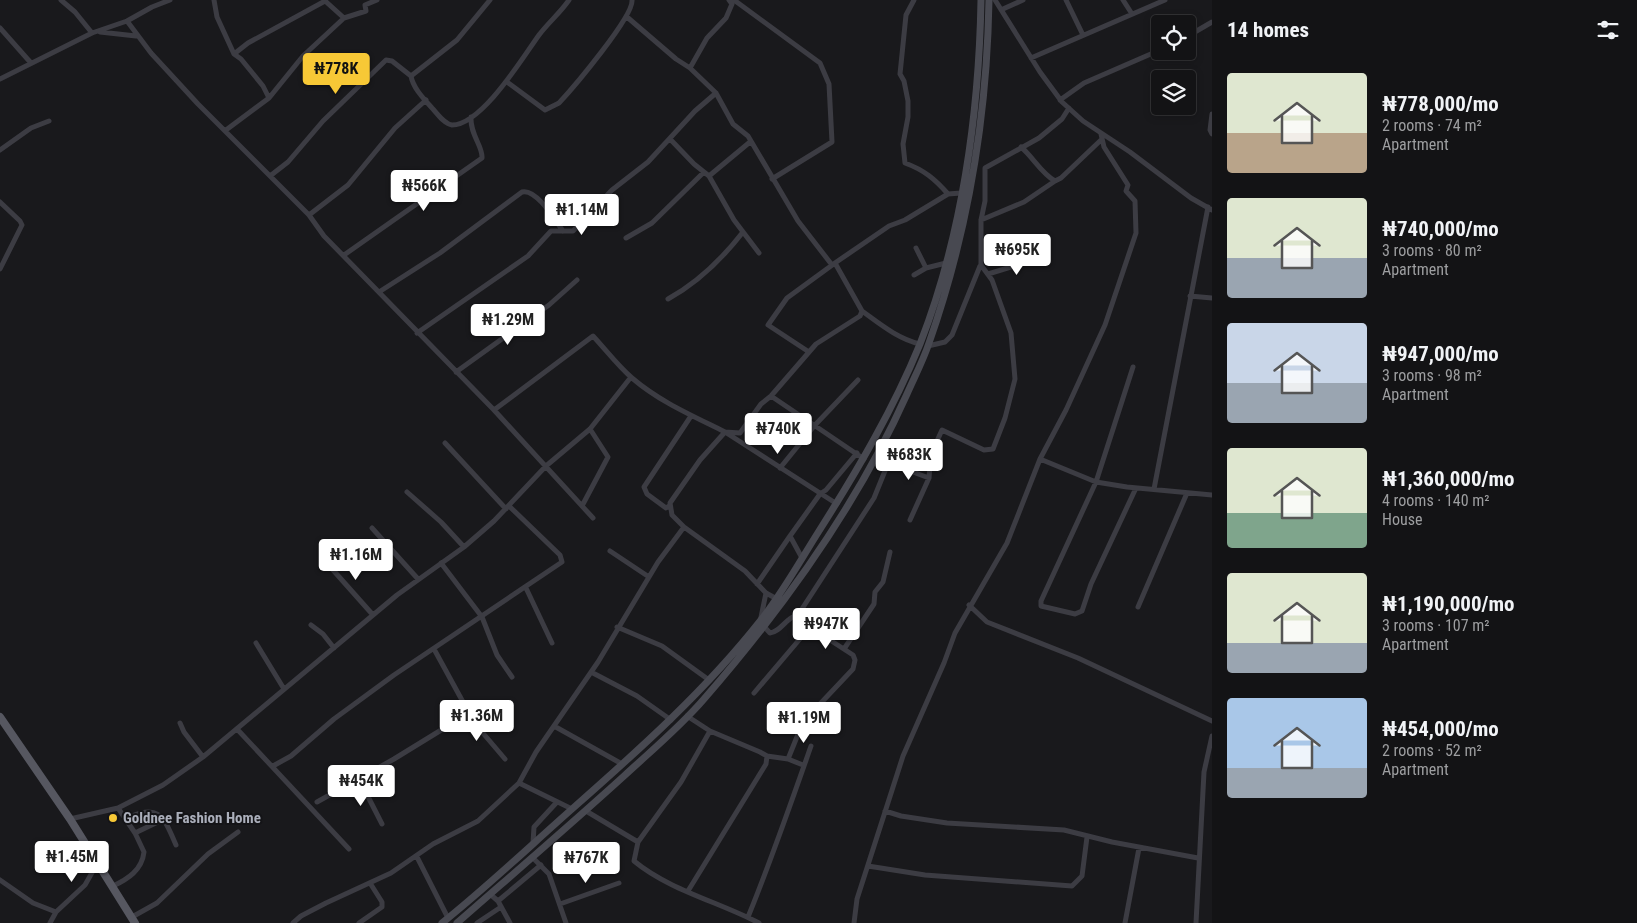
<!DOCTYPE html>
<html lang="en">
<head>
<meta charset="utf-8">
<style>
	:root { --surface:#131315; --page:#1c1c1e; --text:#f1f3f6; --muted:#9d9ea0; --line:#323234; --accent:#f7c836 }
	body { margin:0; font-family:"Roboto Condensed",sans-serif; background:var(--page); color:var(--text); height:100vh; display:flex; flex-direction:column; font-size:19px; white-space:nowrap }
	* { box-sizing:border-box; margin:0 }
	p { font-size:16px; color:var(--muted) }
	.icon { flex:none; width:28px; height:28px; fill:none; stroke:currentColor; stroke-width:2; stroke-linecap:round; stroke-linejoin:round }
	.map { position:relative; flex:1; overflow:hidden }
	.drawer { display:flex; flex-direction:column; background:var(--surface); width:425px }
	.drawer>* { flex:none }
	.controls { position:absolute; left:1151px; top:15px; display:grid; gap:10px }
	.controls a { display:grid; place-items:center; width:45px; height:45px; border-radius:5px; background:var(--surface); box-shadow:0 2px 8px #0003,0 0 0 1px var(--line); font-size:25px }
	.price { position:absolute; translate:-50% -42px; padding:0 11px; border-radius:5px; background:#fff; color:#222; font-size:16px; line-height:32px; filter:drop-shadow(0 1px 2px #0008) }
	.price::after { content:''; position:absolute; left:50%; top:30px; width:15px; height:11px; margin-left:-8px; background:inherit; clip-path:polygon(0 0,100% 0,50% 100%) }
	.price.active { background:var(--accent); color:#111 }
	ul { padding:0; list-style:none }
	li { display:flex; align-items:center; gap:15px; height:125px; padding:0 15px }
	li span { display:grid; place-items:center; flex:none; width:140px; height:100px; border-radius:5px; color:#555 }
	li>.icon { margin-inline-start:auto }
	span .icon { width:60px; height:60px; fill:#fffc; stroke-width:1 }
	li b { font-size:21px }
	h2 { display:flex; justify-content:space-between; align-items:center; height:60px; padding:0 15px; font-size:21px }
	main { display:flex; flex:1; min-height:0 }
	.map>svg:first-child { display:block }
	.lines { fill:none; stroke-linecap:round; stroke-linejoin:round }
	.minor { stroke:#3c3c43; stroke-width:5 }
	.secondary { stroke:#484951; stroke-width:7 }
	.primary { stroke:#565760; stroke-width:8 }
	.poi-dot { fill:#f7c836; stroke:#141417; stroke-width:2 }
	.labels { text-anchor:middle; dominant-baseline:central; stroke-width:4; stroke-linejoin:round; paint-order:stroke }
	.poi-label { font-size:15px; font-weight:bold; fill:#abafbb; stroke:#141417; text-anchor:start }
</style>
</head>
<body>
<main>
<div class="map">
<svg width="1212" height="923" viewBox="0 0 1212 923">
	<rect width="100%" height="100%" fill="#19191c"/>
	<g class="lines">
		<path class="minor" d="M61,0L75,12L92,33
			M214,0L217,17L234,54L241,59L263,86L269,98
			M324,0L344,18
			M734,0L820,63L829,84L832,142L772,179
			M914,0L906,15L900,74L904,81L908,101V117L903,144L905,163C924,170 935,179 948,194
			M995,0L1040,72L1062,102L1083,121L1130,152L1191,198L1212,210
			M1066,0L1083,35
			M1123,0L1132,14
			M1003,9L1023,0
			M627,17L676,59L690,68L716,93L733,124L748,136L798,221L832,265L889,226L905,220L948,194L961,193
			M127,21L151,53L198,104L309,215L324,236L494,410L593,518
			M0,28L31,63
			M100,32L136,36
			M1188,36L1212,22
			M234,54L248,43L325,1
			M1031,58L1165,0
			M690,68L707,38L726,18L732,4L729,0
			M411,76L457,40L490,0
			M0,79L92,33L127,21L152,7L170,0
			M507,82L545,110L559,103C573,88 634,16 632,0
			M1060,100L1084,83L1160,50
			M1212,114L1210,130L1212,134
			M226,130L269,98L303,56L344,18L366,11L365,5L377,0
			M670,139L694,164L709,176L734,220L759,253
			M1021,147C1033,157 1041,173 1055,181L1061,178L1101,140
			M0,150L31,128L49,121
			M270,176L288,162L323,121L386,60L392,61L411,76C413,88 424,99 432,108C437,113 444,124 452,125C482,125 523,57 539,35C548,23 560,13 569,0
			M709,176L750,142
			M0,202L20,221L22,225L0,269
			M309,215L348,185L395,128L426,100
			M981,220L1024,202L1055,181
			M626,238L652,223L704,172
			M916,248L926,268
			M344,255L482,158C483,146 470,135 471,117
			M988,274L1041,258
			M914,275L926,268L946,263
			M379,292L440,253L522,192C536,188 555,220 563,231
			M1190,296L1212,298
			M668,299C699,282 722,259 743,232
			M862,311C880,324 898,339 920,344
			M417,333L528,256L551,231H573L612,190L648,162L695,111L716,93
			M928,346L945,342L952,335L980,266
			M809,352L768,325L787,298L835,263L862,311L860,316L816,344L771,396L761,404L740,433L725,432L837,504
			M1133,367L1096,482L1041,601V606L1075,614L1082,611L1091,584L1136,488
			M456,372L549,305L577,280
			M771,396L864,459
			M494,410L593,336C606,350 618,366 632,378C660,402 693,416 725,432L700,460L670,503L672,515L684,527L745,571L766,593L777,599
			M445,443L506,509
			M878,454L897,466L929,478L910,520
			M1040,459L1096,482L1127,487L1212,495
			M780,468L815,425L858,380
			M929,478L931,454L942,430L984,450L993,449L1005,418L1015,379L1011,333L992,280L981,265V220L985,201V168L1039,138L1062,119L1069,108
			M1154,489L1208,207
			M407,492L441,522L464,547
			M582,506L608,457L590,429
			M669,506L666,508L647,494L644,487L691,416
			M372,528L418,579
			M610,551L649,577
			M802,558L790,536L820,494L826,490L857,453
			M325,561L373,615
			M441,563L482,617L497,655L512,677
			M757,584L790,536
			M526,588L552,643
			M766,593L760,622L770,633C781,632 786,617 798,615L810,627
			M969,605L987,622L1078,658L1212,721
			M1138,607L1187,493
			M798,615L874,498L889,461
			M311,625L323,634L334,648
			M617,627L662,646L709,680
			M256,643L284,689
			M844,649L874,604L875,592L883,582L890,552
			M591,672L637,696L671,720
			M754,693L810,627L853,655L855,660L853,669L803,722L788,759
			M465,712L505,759
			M687,716L710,731
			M180,723L184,732L203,757
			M554,726L622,764
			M237,729L349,849
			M767,756L788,759L803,765
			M273,766L291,756L334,719L394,675L562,562L560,555L509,506
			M359,779L382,824
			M519,783L572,809
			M317,802L394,759L464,716L465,710L463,702L434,649
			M586,811L638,842
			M885,811L901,816L947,823L1064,830L1112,842L1198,858
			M70,819L118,808L163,785L203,757L397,595L464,547L494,521L546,466L590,429L631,377
			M125,819C159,803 163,815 176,845
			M135,833L164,819
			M533,843L534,827L557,802
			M417,857L448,918
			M532,857L549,874L566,923
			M868,866L925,875L1072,886L1082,876L1087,837
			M0,880L33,903L56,912
			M113,886C128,879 142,870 144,852L135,833L118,808
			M688,891L766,764L767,756L760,752L710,731L681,782L638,842L634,861C669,890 719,902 759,923
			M490,894L498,901L510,923
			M498,901L541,865
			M560,904L619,883
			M132,917L157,903L208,854L238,832
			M748,917C771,861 791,803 811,746
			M50,923L56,912L85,885L98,862
			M293,923L301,916L326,903L391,873L433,844L478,821L519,783L536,752L598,662L658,562L684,527
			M359,923L382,907V902L370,883
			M477,923L501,907
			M854,923L857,899L903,756L944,663L955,633L1007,543L1040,459L1066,410L1105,325L1136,233L1135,201L1126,191L1128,185L1104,147L1101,134
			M1125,923L1139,848
			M1196,923L1204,772L1212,736"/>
		<path class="secondary" d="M442,923C487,887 529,847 572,809C639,750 706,690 761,620C783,592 800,561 819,531C857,471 893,410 920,344C962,237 979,114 981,0
			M457,923C513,874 569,826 624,776C651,751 680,727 704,699C784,607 857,506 907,394C914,378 923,361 929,343C968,232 987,118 989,0"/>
		<path class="primary" d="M0,717L70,819L135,923"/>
	</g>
	<circle class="poi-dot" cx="113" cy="818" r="5"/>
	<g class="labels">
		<g class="poi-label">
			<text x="123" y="818">Goldnee Fashion Home</text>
		</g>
	</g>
</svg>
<div class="controls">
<a><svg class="icon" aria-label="locate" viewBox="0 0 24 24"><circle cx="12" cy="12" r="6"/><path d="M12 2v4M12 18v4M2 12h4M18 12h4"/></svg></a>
<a><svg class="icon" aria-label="layers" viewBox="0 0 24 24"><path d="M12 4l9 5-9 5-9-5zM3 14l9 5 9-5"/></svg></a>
</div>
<b class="price active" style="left:336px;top:95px">₦778K</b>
<b class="price" style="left:424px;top:212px">₦566K</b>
<b class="price" style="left:582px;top:236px">₦1.14M</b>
<b class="price" style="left:1017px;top:276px">₦695K</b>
<b class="price" style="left:508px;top:346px">₦1.29M</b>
<b class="price" style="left:778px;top:455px">₦740K</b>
<b class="price" style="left:909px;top:481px">₦683K</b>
<b class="price" style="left:356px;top:581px">₦1.16M</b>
<b class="price" style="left:826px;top:650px">₦947K</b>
<b class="price" style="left:477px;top:742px">₦1.36M</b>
<b class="price" style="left:804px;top:744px">₦1.19M</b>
<b class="price" style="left:361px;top:807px">₦454K</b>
<b class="price" style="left:72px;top:883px">₦1.45M</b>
<b class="price" style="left:586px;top:884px">₦767K</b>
</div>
<section class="drawer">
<h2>14 homes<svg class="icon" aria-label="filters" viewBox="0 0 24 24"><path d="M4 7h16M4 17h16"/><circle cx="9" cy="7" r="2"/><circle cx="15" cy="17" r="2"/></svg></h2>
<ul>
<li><span style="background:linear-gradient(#dfe7d0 60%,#b9a48a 0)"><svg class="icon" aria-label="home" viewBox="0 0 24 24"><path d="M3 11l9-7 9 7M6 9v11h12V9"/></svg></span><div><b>₦778,000/mo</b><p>2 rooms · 74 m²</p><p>Apartment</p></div></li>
<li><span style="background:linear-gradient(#dfe7d0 60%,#9aa5b1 0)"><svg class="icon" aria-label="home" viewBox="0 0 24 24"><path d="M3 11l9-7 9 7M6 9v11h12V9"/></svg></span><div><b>₦740,000/mo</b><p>3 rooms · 80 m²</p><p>Apartment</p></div></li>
<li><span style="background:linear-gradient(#c9d6e8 60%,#9aa5b1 0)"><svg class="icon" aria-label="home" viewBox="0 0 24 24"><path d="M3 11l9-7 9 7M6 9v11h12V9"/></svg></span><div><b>₦947,000/mo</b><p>3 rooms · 98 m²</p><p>Apartment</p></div></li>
<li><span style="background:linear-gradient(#dfe7d0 65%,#7fa58c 0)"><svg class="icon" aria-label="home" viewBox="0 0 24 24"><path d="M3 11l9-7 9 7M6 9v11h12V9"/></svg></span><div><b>₦1,360,000/mo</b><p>4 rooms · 140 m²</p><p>House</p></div></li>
<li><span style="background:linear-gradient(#dfe7d0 70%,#9aa5b1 0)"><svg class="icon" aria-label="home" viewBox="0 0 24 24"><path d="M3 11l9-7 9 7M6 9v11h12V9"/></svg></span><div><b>₦1,190,000/mo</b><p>3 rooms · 107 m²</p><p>Apartment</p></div></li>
<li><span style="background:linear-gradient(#a9c7e8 70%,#9aa5b1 0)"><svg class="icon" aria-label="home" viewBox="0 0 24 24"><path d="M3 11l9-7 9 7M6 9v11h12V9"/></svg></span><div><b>₦454,000/mo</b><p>2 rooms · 52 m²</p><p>Apartment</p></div></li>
</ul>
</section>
</main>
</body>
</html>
